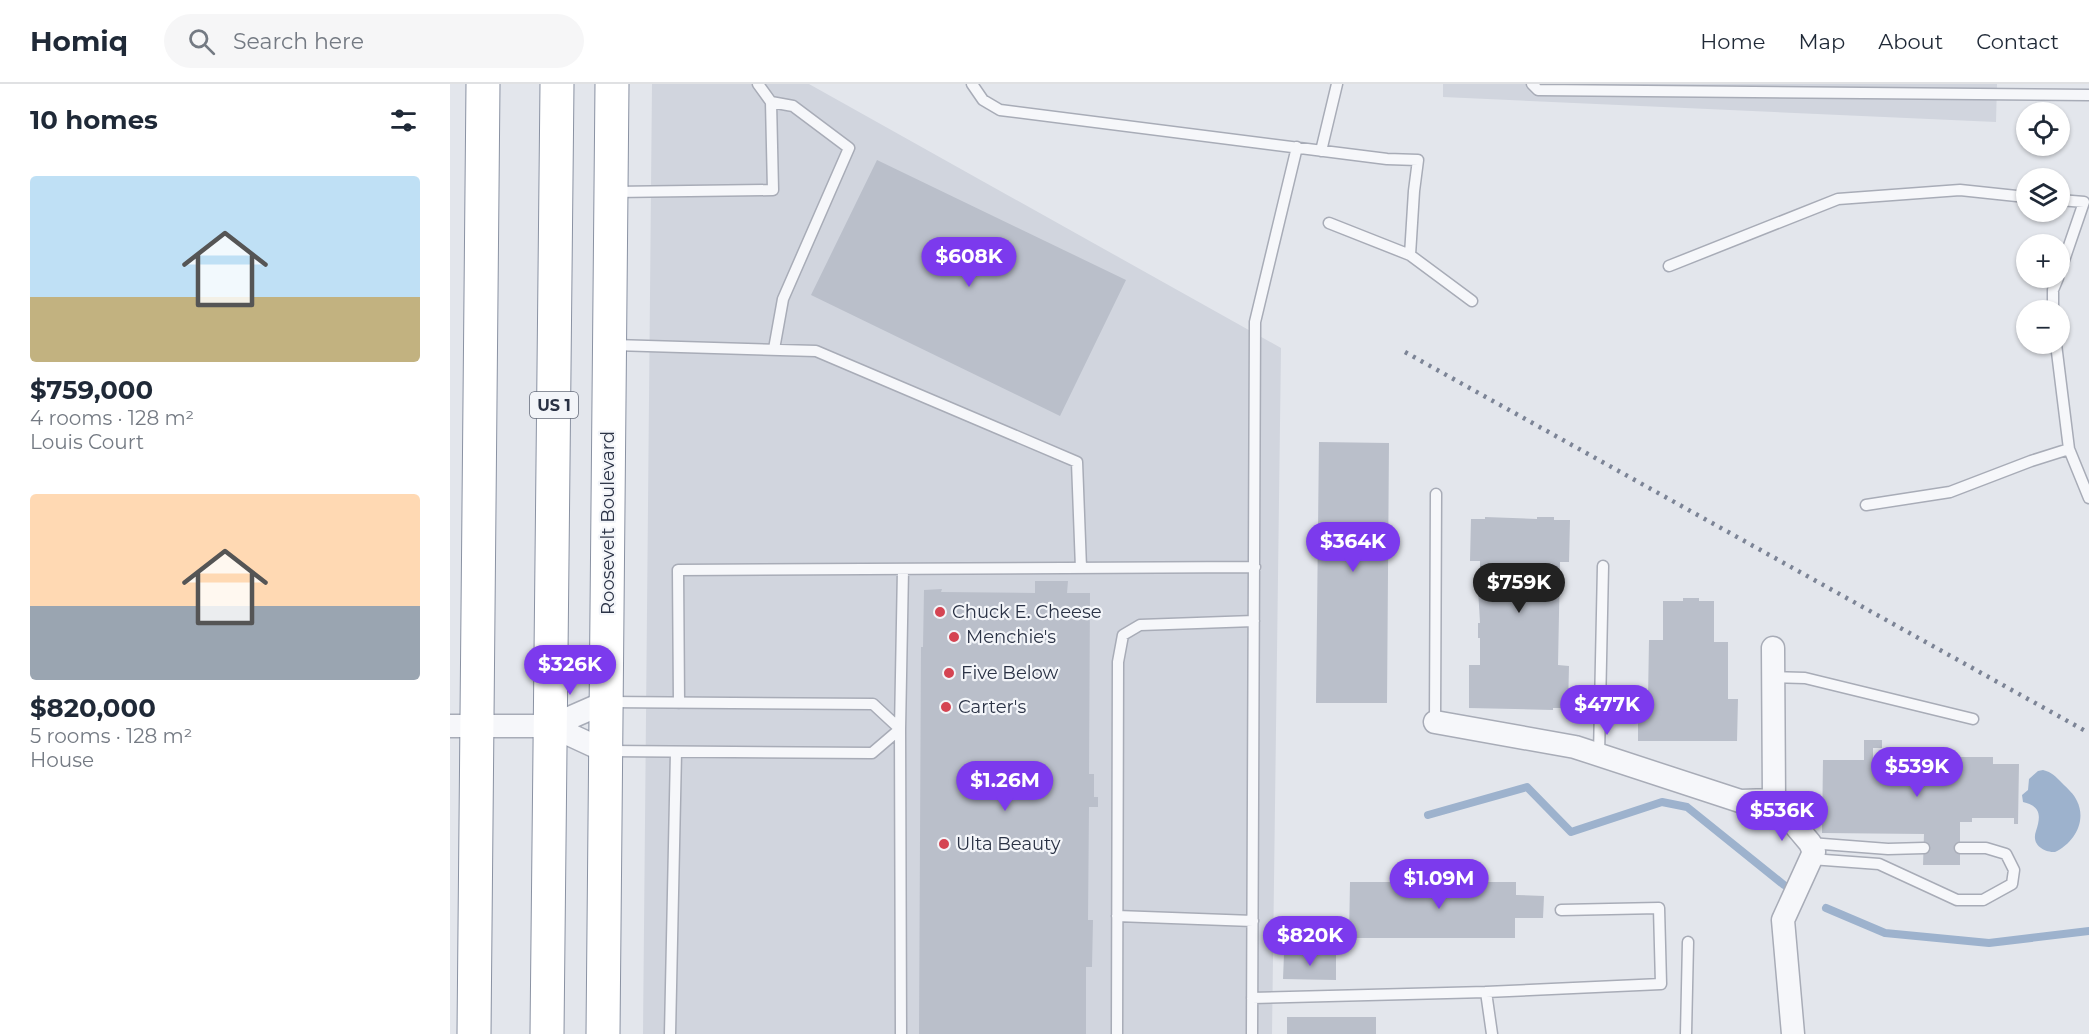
<!DOCTYPE html>
<html lang="en">
<head>
<meta charset="utf-8">
<style>
	:root { --surface:#fff; --page:#f6f6f7; --text:#1f2937; --muted:#747a83; --line:#e0e1e3; --accent:#7c3aed }
	body { margin:0; font-family:Montserrat,sans-serif; background:var(--page); color:var(--text); height:100vh; display:flex; flex-direction:column; font-size:22px; white-space:nowrap }
	* { box-sizing:border-box; margin:0 }
	p { font-size:20px; color:var(--muted) }
	.icon { flex:none; width:33px; height:33px; fill:none; stroke:currentColor; stroke-width:2; stroke-linecap:round; stroke-linejoin:round }
	.map { position:relative; flex:1; overflow:hidden }
	.side { display:flex; flex-direction:column; background:var(--surface); width:450px }
	.side>* { flex:none }
	.controls { position:absolute; left:1566px; top:18px; display:grid; gap:12px }
	.controls a { display:grid; place-items:center; width:54px; height:54px; border-radius:50%; background:var(--surface); box-shadow:0 2px 4px #0004; font-size:30px }
	.price { position:absolute; translate:-50% -51px; padding:0 14px; border-radius:21px; background:var(--accent); color:#fff; font-size:20px; line-height:39px; filter:drop-shadow(0 2px 3px #0008) }
	.price::after { content:''; position:absolute; left:50%; top:36px; width:18px; height:14px; margin-left:-9px; background:inherit; clip-path:polygon(0 0,100% 0,50% 100%) }
	.price.active { background:#222; color:#fff }
	ul { padding:0; list-style:none }
	li { display:grid; align-content:center; gap:12px; height:318px; padding:0 30px }
	li span { display:grid; place-items:center; height:186px; border-radius:6px; color:#555 }
	li>.icon { margin-inline-start:auto }
	span .icon { width:108px; height:108px; fill:#fffc; stroke-width:1 }
	li b { font-size:26px }
	h2 { display:flex; justify-content:space-between; align-items:center; height:72px; padding:0 30px; font-size:26px }
	header { display:flex; align-items:center; gap:36px; box-sizing:border-box; height:84px; padding:0 30px; background:var(--surface); border-bottom:2px solid var(--line) }
	header strong { font-size:28px }
	nav { display:flex; gap:33px; margin-inline-start:auto; font-size:21px }
	.search { width:420px; height:54px; background:var(--page); display:flex; align-items:center; gap:15px; box-sizing:border-box; padding:0 21px; border-radius:33px; color:var(--muted); font-size:22px }
	main { display:flex; flex:1; min-height:0 }
	.map>svg:first-child { display:block }
	.built { fill:#d1d5de }
	.water { fill:#9db2cd }
	.lines { fill:none; stroke-linecap:round; stroke-linejoin:round }
	.stream { stroke:#9db2cd; stroke-width:8 }
	.building { fill:#babfca }
	.lane-casing { stroke:#a8acb7; stroke-width:13 }
	.street-casing { stroke:#a8acb7; stroke-width:25 }
	.highway-casing { stroke:#8a92a3; stroke-width:35 }
	.lane { stroke:#f6f7fa; stroke-width:10 }
	.street { stroke:#f6f7fa; stroke-width:22 }
	.highway { stroke:#fff; stroke-width:33 }
	.rail { stroke:#7c8496; stroke-width:4.5; stroke-dasharray:3 6; stroke-linecap:butt }
	.poi-dot { fill:#d54452; stroke:#f3f5f9; stroke-width:2 }
	.labels { text-anchor:middle; dominant-baseline:central; stroke-width:4.5; stroke-linejoin:round; paint-order:stroke }
	.shield { fill:#f3f5f9; stroke:#666c7b; stroke-width:1.5 }
	.shield-label { font-size:16px; font-weight:bold; fill:#2a3245 }
	.street-label { font-size:18px; fill:#2a3245; stroke:#f3f5f9 }
	.poi-label { font-size:18px; fill:#2a3245; stroke:#f3f5f9; text-anchor:start }
</style>
</head>
<body>
<header>
<strong>Homiq</strong>
<div class="search"><svg class="icon" aria-label="search" viewBox="0 0 24 24"><circle cx="10" cy="10" r="6"/><path d="M15 15l6 6"/></svg>Search here</div>
<nav><a>Home</a><a>Map</a><a>About</a><a>Contact</a></nav>
</header>
<main>
<section class="side">
<h2>10 homes<svg class="icon" aria-label="filters" viewBox="0 0 24 24"><path d="M4 7h16M4 17h16"/><circle cx="9" cy="7" r="2"/><circle cx="15" cy="17" r="2"/></svg></h2>
<ul>
<li><span style="background:linear-gradient(#bfe0f5 65%,#c2b280 0)"><svg class="icon" aria-label="home" viewBox="0 0 24 24"><path d="M3 11l9-7 9 7M6 9v11h12V9"/></svg></span><div><b>$759,000</b><p>4 rooms · 128 m²</p><p>Louis Court</p></div></li>
<li><span style="background:linear-gradient(#ffd9b3 60%,#9aa5b1 0)"><svg class="icon" aria-label="home" viewBox="0 0 24 24"><path d="M3 11l9-7 9 7M6 9v11h12V9"/></svg></span><div><b>$820,000</b><p>5 rooms · 128 m²</p><p>House</p></div></li>
</ul>
</section>
<div class="map">
<svg width="1639" height="950" viewBox="0 0 1639 950">
	<rect width="100%" height="100%" fill="#e3e6ec"/>
	<path class="built" d="M202,0H359L831,264L822,950H193Z
		M993,0H1547L1546,38L993,13Z"/>
	<path class="water" d="M1593,686C1602,688 1606,693 1612,699C1618,705 1624,710 1627,717C1637,737 1624,759 1605,768C1594,768 1581,761 1586,747C1591,732 1591,722 1573,718L1572,711L1578,706L1579,695L1588,687Z"/>
	<g class="lines">
		<path class="stream" d="M978,731L1077,703L1121,748L1212,718L1237,723L1334,801
			M1376,824L1435,849L1539,859L1639,847"/>
	</g>
	<path class="building" d="M427,76L676,196L610,332L361,211Z
		M869,358L939,359L937,619H866Z
		M1035,433L1087,435V433H1104V436H1120L1119,478H1110L1108,581L1119,582L1118,624H1103V626L1019,624V581H1030V554H1028V539H1030L1028,504H1030V477H1020L1021,435H1035Z
		M585,497H618L617,509H640L639,690H644V713H648V723H639L638,836H643L642,883H636V950H469L471,563H473L474,506L492,505L491,508L585,509Z
		M1233,514H1249V517H1264V558H1278V615H1288L1287,657H1188V614L1198,615L1199,556H1213V517H1233Z
		M1414,656H1432V664H1423V676H1510V673H1543V680H1569L1568,740H1564V734H1522V738H1510V781H1473L1474,750L1372,749L1373,676H1414Z
		M900,798H1066V811L1094,812L1093,834H1065V854H899Z
		M834,870L886,871V896L833,895Z
		M837,933H926V950H837Z"/>
	<g class="lines">
		<g class="lane-casing">
			<path id="lane" d="M522,0L533,16L550,26L937,75L968,76L964,107L960,171L1022,217
				M1082,0L1088,6L1639,11
				M321,18L343,22L399,64L333,215L324,265
				M871,67L887,0
				M164,108L323,106L321,18L308,0
				M1610,116L1634,118L1610,188
				M879,139L960,171
				M1219,182L1388,115L1510,106L1576,113
				M1603,226V206L1608,194
				M1606,260L1619,365L1639,414
				M164,261L366,267L627,378L631,484
				M1416,421L1500,408L1581,377L1619,365
				M1323,593L1355,594L1523,635
				M158,618L423,620L450,645L422,669L159,667
				M229,619L228,486L805,483
				M985,638L986,410
				M1149,671L1153,482
				M1360,759L1438,765L1474,764
				M1361,775L1429,780L1507,816H1533L1562,800L1564,786L1556,770L1536,764H1510
				M667,832L803,837
				M1036,908L1042,950
				M802,914L1036,908L1211,900L1209,824L1111,826
				M220,950L226,668
				M451,950L450,645L453,485
				M667,950L668,578L673,551L690,541L804,537
				M802,950L805,238L847,63
				M1236,950L1238,858"/>
		</g>
		<g class="street-casing">
			<path id="street" d="M1323,564L1324,716L1360,759L1364,768L1333,836L1343,950
				M985,638L1125,663L1290,717L1324,716
				M0,642H101L156,618
				M101,642L155,667"/>
		</g>
		<g class="highway-casing">
			<path id="highway" d="M24,950L33,0
				M97,950L107,0
				M153,950L162,0"/>
		</g>
		<use href="#lane" class="lane"/>
		<use href="#street" class="street"/>
		<use href="#highway" class="highway"/>
		<path class="rail" d="M955,268L1639,649"/>
	</g>
	<g class="poi-dot">
		<circle cx="490" cy="528" r="6"/>
		<circle cx="504" cy="553" r="6"/>
		<circle cx="499" cy="589" r="6"/>
		<circle cx="496" cy="623" r="6"/>
		<circle cx="494" cy="760" r="6"/>
	</g>
	<g class="labels">
		<rect class="shield" x="80" y="308" width="48" height="26" rx="4.5"/>
		<g class="shield-label">
			<text x="104" y="321">US 1</text>
		</g>
		<g class="street-label">
			<text transform="translate(158 439) rotate(-90)">Roosevelt Boulevard</text>
		</g>
		<g class="poi-label">
			<text x="502" y="528">Chuck E. Cheese</text>
			<text x="516" y="553">Menchie's</text>
			<text x="511" y="589">Five Below</text>
			<text x="508" y="623">Carter's</text>
			<text x="506" y="760">Ulta Beauty</text>
		</g>
	</g>
</svg>
<div class="controls">
<a><svg class="icon" aria-label="locate" viewBox="0 0 24 24"><circle cx="12" cy="12" r="6"/><path d="M12 2v4M12 18v4M2 12h4M18 12h4"/></svg></a>
<a><svg class="icon" aria-label="layers" viewBox="0 0 24 24"><path d="M12 4l9 5-9 5-9-5zM3 14l9 5 9-5"/></svg></a>
<a>+</a>
<a>−</a>
</div>
<b class="price" style="left:519px;top:204px">$608K</b>
<b class="price" style="left:903px;top:489px">$364K</b>
<b class="price active" style="left:1069px;top:530px">$759K</b>
<b class="price" style="left:120px;top:612px">$326K</b>
<b class="price" style="left:1157px;top:652px">$477K</b>
<b class="price" style="left:1467px;top:714px">$539K</b>
<b class="price" style="left:555px;top:728px">$1.26M</b>
<b class="price" style="left:1332px;top:758px">$536K</b>
<b class="price" style="left:989px;top:826px">$1.09M</b>
<b class="price" style="left:860px;top:883px">$820K</b>
</div>
</main>
</body>
</html>
